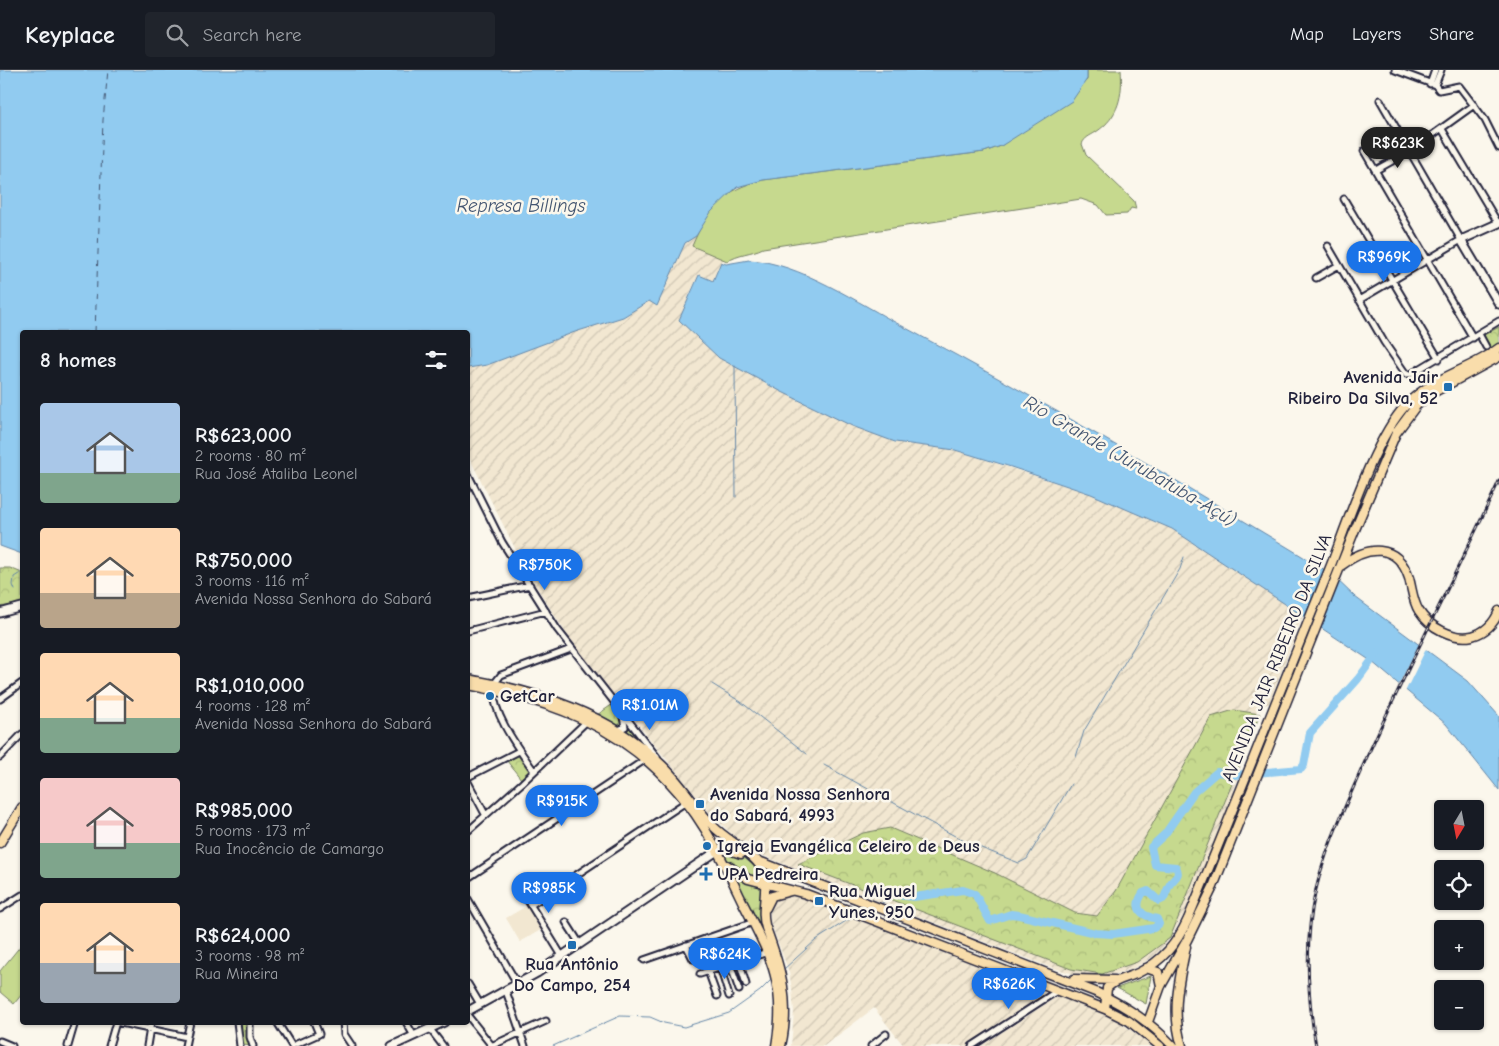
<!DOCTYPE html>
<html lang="en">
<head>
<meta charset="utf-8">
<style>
	:root { --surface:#171b24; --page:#20242c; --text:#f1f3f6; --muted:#9ea1a6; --line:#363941; --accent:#1a73e8 }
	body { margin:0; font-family:"Comic Neue",sans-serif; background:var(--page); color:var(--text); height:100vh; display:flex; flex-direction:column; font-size:19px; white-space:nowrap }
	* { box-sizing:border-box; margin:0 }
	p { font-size:16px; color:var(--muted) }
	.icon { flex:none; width:28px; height:28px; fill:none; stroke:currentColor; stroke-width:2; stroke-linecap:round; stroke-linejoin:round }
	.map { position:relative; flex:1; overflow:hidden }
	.details { position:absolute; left:20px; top:260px; width:450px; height:695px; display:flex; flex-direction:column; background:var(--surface); border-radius:5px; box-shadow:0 1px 4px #0004 }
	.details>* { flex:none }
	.needle { width:32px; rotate:190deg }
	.tools { position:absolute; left:1434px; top:730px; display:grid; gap:10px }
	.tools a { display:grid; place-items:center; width:50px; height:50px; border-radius:5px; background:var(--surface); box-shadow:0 1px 4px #0004; font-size:25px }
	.price { position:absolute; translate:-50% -42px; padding:0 11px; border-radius:18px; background:var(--accent); color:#fff; font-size:16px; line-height:32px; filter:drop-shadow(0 1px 2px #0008) }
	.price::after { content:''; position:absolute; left:50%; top:30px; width:15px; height:11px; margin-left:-8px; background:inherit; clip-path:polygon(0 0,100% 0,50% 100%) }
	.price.selected { background:#222; color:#fff }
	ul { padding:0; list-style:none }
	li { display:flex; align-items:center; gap:15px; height:125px; padding:0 20px }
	li span { display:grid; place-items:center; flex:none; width:140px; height:100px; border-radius:5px; color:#555 }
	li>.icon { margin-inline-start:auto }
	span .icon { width:60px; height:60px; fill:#fffc; stroke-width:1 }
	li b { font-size:21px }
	h2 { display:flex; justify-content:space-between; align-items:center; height:60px; padding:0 20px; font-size:21px }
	header { display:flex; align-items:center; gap:30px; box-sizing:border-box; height:70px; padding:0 25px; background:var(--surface); border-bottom:1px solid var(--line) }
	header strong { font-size:24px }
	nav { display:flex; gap:28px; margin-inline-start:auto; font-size:18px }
	.search { width:350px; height:45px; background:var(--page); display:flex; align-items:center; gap:12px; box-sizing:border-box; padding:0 18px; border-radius:5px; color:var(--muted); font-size:19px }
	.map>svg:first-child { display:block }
	.built { fill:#f2e7d1 }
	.industrial { fill:url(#industrial-furrows) }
	.grass { fill:#c6d98e; stroke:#747e64 }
	.forest { fill:url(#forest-crowns); stroke:#747e64 }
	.water { fill:#91cbf0; stroke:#6587a8 }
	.pier { fill:#fbf7ec }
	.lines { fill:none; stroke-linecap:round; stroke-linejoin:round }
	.stream { stroke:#6587a8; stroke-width:1 }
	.river { stroke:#91cbf0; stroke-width:8 }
	.ferry { stroke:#435571; stroke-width:1; stroke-dasharray:6 5; stroke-linecap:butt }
	.street-casing { stroke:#22223b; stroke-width:9 }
	.secondary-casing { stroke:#22223b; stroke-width:11 }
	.primary-casing { stroke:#22223b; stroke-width:11 }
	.street { stroke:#fbf7ec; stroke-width:5 }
	.secondary { stroke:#fbf7ec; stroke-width:7 }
	.primary { stroke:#f9ddab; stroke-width:8 }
	.rail-casing { stroke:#22223b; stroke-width:3 }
	.rail { stroke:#fbf7ec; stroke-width:1; stroke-dasharray:4; stroke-linecap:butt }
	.poi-dot { fill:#1f6fb2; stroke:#fbf7ec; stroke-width:2 }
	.labels { text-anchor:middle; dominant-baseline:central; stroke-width:5; stroke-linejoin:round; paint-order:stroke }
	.poi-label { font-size:18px; font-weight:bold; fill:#22223b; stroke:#fbf7ec; text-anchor:start }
	.street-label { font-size:18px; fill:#22223b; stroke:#fbf7ec }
	.water-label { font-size:19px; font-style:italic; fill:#435571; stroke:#fbf7ec }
</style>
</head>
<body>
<header>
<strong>Keyplace</strong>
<div class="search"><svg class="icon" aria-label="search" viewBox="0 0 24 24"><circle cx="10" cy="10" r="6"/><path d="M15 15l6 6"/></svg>Search here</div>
<nav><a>Map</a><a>Layers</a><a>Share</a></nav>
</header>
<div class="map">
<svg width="1499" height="976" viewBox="0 0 1499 976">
	<defs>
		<pattern id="industrial-furrows" width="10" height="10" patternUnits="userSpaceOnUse" patternTransform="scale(1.25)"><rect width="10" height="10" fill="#f2e7d1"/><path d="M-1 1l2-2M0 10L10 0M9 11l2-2" fill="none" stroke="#cfc6b4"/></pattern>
		<pattern id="forest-crowns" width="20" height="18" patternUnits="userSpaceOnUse" patternTransform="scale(1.25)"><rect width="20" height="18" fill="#c6d98e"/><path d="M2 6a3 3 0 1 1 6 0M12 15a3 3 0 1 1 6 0" fill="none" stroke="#aaba7b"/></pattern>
	</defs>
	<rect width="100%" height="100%" fill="#fbf7ec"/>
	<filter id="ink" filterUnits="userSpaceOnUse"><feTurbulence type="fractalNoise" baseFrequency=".02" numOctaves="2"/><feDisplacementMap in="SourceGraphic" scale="10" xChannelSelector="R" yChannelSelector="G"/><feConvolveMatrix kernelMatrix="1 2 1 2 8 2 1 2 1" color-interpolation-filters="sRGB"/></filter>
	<g filter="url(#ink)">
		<path class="built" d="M530,834L544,858L520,872L506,848Z"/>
		<path class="industrial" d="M696,166L693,176L723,189L713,211L699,205L689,225L895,372L955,380L1091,424L1172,459L1303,545L1269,634L1259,635L1234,719L1235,724L1183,846L1170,868L1156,885L1132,899L1105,907L1081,906L1050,897L798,800L760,784L739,771L708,741L571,571L527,502L468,385V298L487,295L575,262L623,247L649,231L657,236L685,172Z
			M792,824L1049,924L967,976H904L874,938L824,976H791L794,942L792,919L789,902L770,851V843L775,830Z
			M1058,926L1115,949L1153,976H981Z"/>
		<path class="grass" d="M1087,0H1121C1123,25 1119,47 1096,62C1090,66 1085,67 1082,74L1086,85L1134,131L1136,139L1131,138L1127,144L1106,145L1098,135L1081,129L763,178C751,184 738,183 727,191L692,176C708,139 723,119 763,110L984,82L1001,76L1087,10Z
			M22,874V924L14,934L0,922V901Z"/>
		<path class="forest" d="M1499,257V274L1491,280L1482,266Z
			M0,498H10L22,503V533L0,537Z
			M613,634L654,686L597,645Z
			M1234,640L1260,644L1170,868L1137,892L1102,904L1071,899L798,794L863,763L890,758L995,803L1075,843L1097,846L1116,821L1211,647Z
			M521,684L531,700L521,709L507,691Z
			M729,782L742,786L760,801V808L756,809C744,804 729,800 725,786Z
			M740,810L761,817L759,846L762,860L737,813Z
			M1151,906L1146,934L1117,918Z
			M239,953H248L252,976L243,975Z"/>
		<path class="water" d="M0,0H1087V9L1072,31L1001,76L984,82L763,110L737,117L711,142L696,166L685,173L657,236L649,231L623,247L575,262L487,295L468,298V262H22V484L0,476Z
			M749,190C798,192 860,234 904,257C1049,334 1190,418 1330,503L1355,527L1468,611L1499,646V720L1446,654L1371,591L1172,459L1091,424L1011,397L955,380L895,372L852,356L782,322L719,288L679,250L699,205L713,211L721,192L726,194Z"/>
		<path class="pier" d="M1325,498L1340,509L1320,560L1305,550Z
			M1420,572L1427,577L1405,622L1398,616Z"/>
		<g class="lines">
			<path class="stream" d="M735,296L736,427
				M15,520L13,515L14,507L22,502
				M712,614L741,632L807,684
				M1076,687L1084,661L1180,499L1184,487
				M824,695L966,772L1019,793L1027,789L1071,714
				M878,835L886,831L890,824
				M862,842L870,839
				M784,899L816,870L854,846
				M553,976L620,946L650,947L664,953L684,957L729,943L760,921L771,910"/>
			<path class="river" d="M890,824L914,827L963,820L975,824L990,851L1011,844L1019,845L1095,863L1113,864L1154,858L1159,854L1157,849C1142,846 1132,839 1143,823L1148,821L1159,831L1163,829C1166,825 1167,819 1170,814C1175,807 1181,806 1176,797L1155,795L1151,777L1165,764L1194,722L1217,702L1235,705L1301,699L1304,695L1310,663L1358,609L1377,583"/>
			<path class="ferry" d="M95,262L103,50L108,0"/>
			<g class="street-casing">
				<path id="street" d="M1395,0L1435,15L1439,20L1459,16L1485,50L1499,78
					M1430,14L1435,0
					M1435,15L1441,0
					M1442,59L1498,153
					M1364,81L1473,268
					M1376,100L1410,81L1474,35
					M1344,129L1439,289
					M1328,176L1384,272L1406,304H1411L1499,251
					M1316,208L1339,195
					M1359,230L1461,170L1380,30
					M1479,264L1486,277
					M468,404L502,472L557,559L657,687
					M468,528L530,515
					M468,561L546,541
					M0,629L22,613
					M618,660L625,657L623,647
					M0,687L22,664
					M534,701C520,681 489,640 494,614L501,605L571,579
					M468,707L519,681
					M468,712L485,744
					M468,761L522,713L587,651
					M468,808L646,689
					M517,813L562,886
					M468,829L518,915
					M531,835L686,732
					M0,839L22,825
					M566,852L580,874
					M686,875L693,889L699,888
					M644,890L754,852
					M739,891L746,914
					M730,894L739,920
					M720,897L729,926
					M708,901L717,926
					M700,904L768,882
					M468,914L480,934
					M506,921L525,976
					M468,946L492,976
					M116,952L187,967
					M237,952L240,976
					M250,952V967L253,976
					M277,952L292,976L319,964L314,952
					M343,952L344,964L352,976
					M406,952L414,966
					M430,959L443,976
					M0,971L12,976
					M68,976L75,952
					M109,976L116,952
					M147,976L151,952
					M185,976L190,952
					M491,976L546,951
					M871,976L886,964
					M972,976L1057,921"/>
			</g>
			<g class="secondary-casing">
				<path id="secondary" d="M1499,153L1461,170L1499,234
					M0,543L22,537
					M468,941L537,903L717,781
					M392,976L444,952"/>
			</g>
			<g class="primary-casing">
				<path id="primary" d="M1342,495C1367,476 1397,472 1409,508C1412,519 1413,532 1419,541C1429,557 1453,570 1472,566C1486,562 1494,554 1499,541
					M468,609C539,622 609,643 662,695C681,713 695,737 713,756C725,769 755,784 761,798C771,816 759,839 766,858C781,898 791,933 781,976
					M468,615C550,630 622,656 678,722C706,754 725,795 743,833C770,886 787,914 776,976
					M0,773L22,737
					M717,781L727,779L741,784
					M756,790L1098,923C1127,937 1150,952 1173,976
					M727,795L748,809L806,824L1105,939L1129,951L1160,976
					M766,838L772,826L791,821
					M1146,898L1158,902L1161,916
					M1074,909L1115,910
					M1105,939L1107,918C1115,909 1127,908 1138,903C1163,891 1177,873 1188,849C1237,731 1283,613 1331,495C1348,451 1375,368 1406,335C1435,305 1469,301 1499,278
					M1148,952L1161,916L1187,870L1213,817L1354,462L1396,363L1416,336L1429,325L1499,287
					M1182,976C1171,942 1179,911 1186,877"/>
			</g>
			<use href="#street" class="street"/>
			<use href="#secondary" class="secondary"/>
			<use href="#primary" class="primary"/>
			<g class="rail-casing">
				<path id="rail" d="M1316,976C1309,936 1306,896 1310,855C1315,800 1340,748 1362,698C1405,601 1455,507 1499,411"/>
			</g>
			<use href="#rail" class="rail"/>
		</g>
	</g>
	<g class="poi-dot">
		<rect x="1443" y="312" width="10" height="10" rx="2.5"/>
		<circle cx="490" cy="626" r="5"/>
		<rect x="695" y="729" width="10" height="10" rx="2.5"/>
		<circle cx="707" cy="776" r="5"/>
		<path d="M703.5 796.5h5v5h5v5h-5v5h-5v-5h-5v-5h5z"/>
		<rect x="814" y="826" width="10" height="10" rx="2.5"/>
		<rect x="567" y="870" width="10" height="10" rx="2.5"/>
	</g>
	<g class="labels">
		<g class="poi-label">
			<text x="1438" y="307" text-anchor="end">Avenida Jair<tspan x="1438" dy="21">Ribeiro Da Silva, 52</tspan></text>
			<text x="500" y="626">GetCar</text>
			<text x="710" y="724">Avenida Nossa Senhora<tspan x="710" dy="21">do Sabará, 4993</tspan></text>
			<text x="717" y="776">Igreja Evangélica Celeiro de Deus</text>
			<text x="717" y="804">UPA Pedreira</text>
			<text x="829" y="821">Rua Miguel<tspan x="829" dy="21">Yunes, 950</tspan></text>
			<text x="572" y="894" text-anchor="middle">Rua Antônio<tspan x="572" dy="21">Do Campo, 254</tspan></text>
		</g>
		<g class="street-label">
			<text transform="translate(1277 588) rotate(-68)">AVENIDA JAIR RIBEIRO DA SILVA</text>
		</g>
		<g class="water-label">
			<text x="521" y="136">Represa Billings</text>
			<text transform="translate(1130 391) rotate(30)">Rio Grande (Jurubatuba-Açú)</text>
		</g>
	</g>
</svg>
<div class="tools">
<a><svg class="needle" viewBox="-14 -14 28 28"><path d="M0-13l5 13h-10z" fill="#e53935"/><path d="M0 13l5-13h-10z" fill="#9ea1a6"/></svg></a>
<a><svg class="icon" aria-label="locate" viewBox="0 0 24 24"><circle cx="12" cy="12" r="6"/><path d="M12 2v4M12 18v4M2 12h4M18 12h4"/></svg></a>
<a>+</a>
<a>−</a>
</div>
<b class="price selected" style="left:1398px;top:99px">R$623K</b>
<b class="price" style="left:1384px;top:213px">R$969K</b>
<b class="price" style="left:545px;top:521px">R$750K</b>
<b class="price" style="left:650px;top:661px">R$1.01M</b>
<b class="price" style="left:562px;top:757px">R$915K</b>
<b class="price" style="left:549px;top:844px">R$985K</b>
<b class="price" style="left:725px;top:910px">R$624K</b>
<b class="price" style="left:1009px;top:940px">R$626K</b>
<section class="details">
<h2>8 homes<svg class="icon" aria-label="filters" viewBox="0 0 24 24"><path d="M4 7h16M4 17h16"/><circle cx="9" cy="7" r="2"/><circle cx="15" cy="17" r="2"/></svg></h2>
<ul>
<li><span style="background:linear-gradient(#a9c7e8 70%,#7fa58c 0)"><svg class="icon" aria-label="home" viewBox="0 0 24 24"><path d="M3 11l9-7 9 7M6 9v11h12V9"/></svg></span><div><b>R$623,000</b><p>2 rooms · 80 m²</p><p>Rua José Ataliba Leonel</p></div></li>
<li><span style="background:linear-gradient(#ffd9b3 65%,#b9a48a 0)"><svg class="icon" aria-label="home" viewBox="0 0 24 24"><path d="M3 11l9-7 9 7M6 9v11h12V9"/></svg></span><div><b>R$750,000</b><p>3 rooms · 116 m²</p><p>Avenida Nossa Senhora do Sabará</p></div></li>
<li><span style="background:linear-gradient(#ffd9b3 65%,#7fa58c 0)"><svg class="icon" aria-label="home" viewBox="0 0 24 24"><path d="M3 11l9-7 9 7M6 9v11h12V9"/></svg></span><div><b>R$1,010,000</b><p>4 rooms · 128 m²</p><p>Avenida Nossa Senhora do Sabará</p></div></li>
<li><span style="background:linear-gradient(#f6c9c9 65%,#7fa58c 0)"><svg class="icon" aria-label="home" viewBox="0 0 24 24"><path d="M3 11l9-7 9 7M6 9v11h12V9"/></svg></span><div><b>R$985,000</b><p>5 rooms · 173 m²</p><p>Rua Inocêncio de Camargo</p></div></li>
<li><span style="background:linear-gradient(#ffd9b3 60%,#9aa5b1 0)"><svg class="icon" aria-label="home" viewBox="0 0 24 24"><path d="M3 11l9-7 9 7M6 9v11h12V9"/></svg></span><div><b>R$624,000</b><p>3 rooms · 98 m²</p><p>Rua Mineira</p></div></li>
</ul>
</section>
</div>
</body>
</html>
